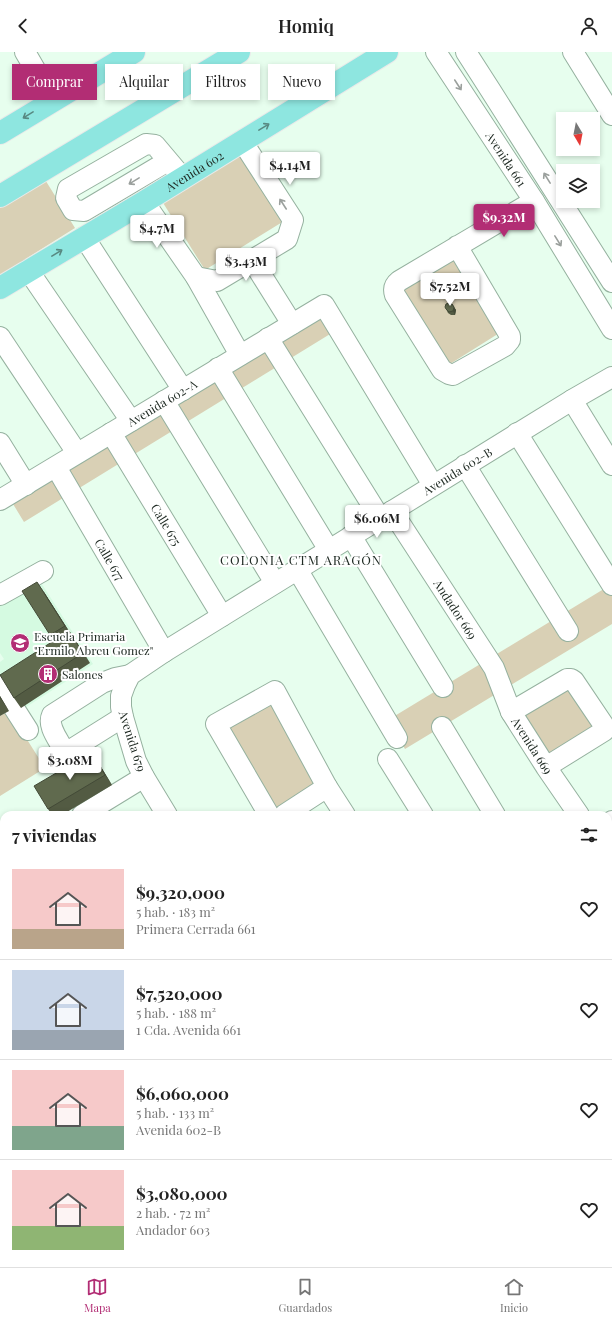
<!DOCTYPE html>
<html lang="es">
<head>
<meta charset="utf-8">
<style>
	:root { --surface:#fff; --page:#f2f2f2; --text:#222; --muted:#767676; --line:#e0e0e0; --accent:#b22d74 }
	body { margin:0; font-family:"Playfair Display",serif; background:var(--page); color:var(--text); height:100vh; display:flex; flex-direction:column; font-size:15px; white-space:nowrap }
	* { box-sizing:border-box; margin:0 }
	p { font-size:13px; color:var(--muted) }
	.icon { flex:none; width:22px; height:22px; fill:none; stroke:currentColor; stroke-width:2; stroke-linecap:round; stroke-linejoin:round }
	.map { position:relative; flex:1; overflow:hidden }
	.sheet { position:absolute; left:0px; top:759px; width:612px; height:456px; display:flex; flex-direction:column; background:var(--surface); border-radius:12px 12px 0 0; box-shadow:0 2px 6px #0003 }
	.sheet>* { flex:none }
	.top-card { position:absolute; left:12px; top:12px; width:400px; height:36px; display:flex; gap:8px }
	.needle { width:26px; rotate:170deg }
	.fabs { position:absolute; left:556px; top:60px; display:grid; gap:8px }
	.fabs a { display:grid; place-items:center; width:44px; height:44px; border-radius:0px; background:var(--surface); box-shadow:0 2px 6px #0003; font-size:20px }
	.price { position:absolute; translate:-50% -34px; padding:0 9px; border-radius:4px; background:#fff; color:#222; font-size:13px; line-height:26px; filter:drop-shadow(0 1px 2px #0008) }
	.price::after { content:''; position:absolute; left:50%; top:24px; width:12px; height:9px; margin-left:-6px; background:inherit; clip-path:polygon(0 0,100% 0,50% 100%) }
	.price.on { background:var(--accent); color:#fff }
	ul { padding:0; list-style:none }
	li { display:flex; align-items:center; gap:12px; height:100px; padding:0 12px }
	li+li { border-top:1px solid var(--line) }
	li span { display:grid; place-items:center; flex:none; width:112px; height:80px; border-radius:0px; color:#555 }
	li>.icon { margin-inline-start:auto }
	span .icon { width:48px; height:48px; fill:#fffc; stroke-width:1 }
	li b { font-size:17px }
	h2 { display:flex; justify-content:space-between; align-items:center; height:48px; padding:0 12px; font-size:17px }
	.pill { padding:0 14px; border-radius:0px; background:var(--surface); box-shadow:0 2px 6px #0003; font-size:14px; line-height:36px }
	.pill.on { background:var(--accent); color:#fff }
	header { display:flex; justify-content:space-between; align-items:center; height:52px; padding:0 12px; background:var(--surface); font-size:18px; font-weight:600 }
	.tab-bar { display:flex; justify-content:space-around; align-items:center; height:56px; border-top:1px solid var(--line); background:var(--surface); font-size:11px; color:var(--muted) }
	.tab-bar a { display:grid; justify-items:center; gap:2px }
	.tab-bar .on { color:var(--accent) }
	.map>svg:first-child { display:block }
	.built { fill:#d5fae1 }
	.green { fill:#d9d0b5 }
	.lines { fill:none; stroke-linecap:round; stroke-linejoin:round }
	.minor-casing { stroke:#95b19f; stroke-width:22 }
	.major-casing { stroke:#e9eae9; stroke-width:24 }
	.minor { stroke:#fff; stroke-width:20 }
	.major { stroke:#8ee6e0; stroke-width:22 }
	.wall { fill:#535b43 }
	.shaded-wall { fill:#434a37 }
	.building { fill:#606a4e; stroke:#434a37 }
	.oneway { stroke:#9ba09d }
	.oneway2 { stroke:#588982 }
	.labels { text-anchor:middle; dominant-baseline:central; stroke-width:4; stroke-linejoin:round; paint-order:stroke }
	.street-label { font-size:12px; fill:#212c25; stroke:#fff }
	.poi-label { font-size:12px; fill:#212c25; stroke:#fff; text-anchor:start }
	.neighbourhood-label { font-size:13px; letter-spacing:1px; fill:#212c25; stroke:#fff }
</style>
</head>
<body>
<header><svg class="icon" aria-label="back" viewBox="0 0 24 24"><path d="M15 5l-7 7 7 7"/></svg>Homiq<svg class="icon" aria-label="person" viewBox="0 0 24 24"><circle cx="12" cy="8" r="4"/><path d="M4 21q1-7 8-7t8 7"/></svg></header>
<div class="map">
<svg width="612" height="1215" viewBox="0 0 612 1215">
	<rect width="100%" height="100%" fill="#e7feee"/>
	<path class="built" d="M38,526L93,612L20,659L0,628V610L4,607L0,601V550Z
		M497,1211H573L576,1215H500Z"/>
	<path class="green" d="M240,97L284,169L205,218L160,146Z
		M44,126L75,176L0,223V153Z
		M453,203L501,280L450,312L402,235Z
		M320,256L335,279L24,470L10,447Z
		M612,532V572L405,697L388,668Z
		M569,629L599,678L546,709L517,661Z
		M274,648L323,731L275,758L226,674Z
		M9,659L45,716L0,744V664Z"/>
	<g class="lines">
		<g class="minor-casing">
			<g id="minor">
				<path d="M25,0L53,48"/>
				<path id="s1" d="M436,0L534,149L612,277"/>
				<path d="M466,0L491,39L612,230"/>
				<path d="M573,0L612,63"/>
				<path d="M168,109L84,159L73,158L66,146L68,137L146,92L155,93L182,125"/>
				<path d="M144,150L196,225L240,303"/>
				<path d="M84,185L183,338"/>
				<path d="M457,194L510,284V288L505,294L453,323L449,322L442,318L395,243C393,237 394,233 399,229L534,149"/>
				<path d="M252,208L292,272"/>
				<path d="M28,218L131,369"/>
				<path d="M196,225L217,229L287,187L293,168L242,89"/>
				<path d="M0,285L77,401"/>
				<path d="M268,286L380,466"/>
				<path d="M218,316L329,498"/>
				<path d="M572,348L612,413"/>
				<path d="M164,349L275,531"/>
				<path id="s2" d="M111,381L222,564"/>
				<path d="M517,381L612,533"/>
				<path d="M0,391L26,433"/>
				<path d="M465,413L568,579"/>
				<path id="s3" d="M56,415L164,600"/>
				<path id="s4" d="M0,448L324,253L433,433"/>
				<path id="s5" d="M392,459L494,616L511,660"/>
				<path d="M351,484L443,635"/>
				<path d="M297,517L397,686"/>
				<path d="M0,543L43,519"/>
				<path d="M0,634L28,678"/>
				<path d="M123,665L72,697L67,698L63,697C58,687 47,674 52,663L102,631L115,626L130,623"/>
				<path d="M442,675L495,763"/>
				<path d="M388,707L423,763"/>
				<path id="s6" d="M546,715L604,679L605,677L603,672L574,629L571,627H567L511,660L546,715L579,763"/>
				<path d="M82,763L144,725"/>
				<path id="s7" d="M167,763L144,725L136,709L123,665L121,655V644L125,633L130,623L164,600L572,348L612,325"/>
				<path d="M269,763L216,672L275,639L327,735L345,763"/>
				<path d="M284,763L327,735"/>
				<path d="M608,772L612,769"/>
				<path d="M608,819L612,816"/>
				<path d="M0,874L4,880"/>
				<path d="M608,885L612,882"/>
				<path d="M0,934L4,932"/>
				<path d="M608,1052L612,1050"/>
				<path d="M0,1055L4,1061"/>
				<path d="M0,1141L4,1138"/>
				<path d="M608,1165L612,1162"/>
				<path d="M0,1189L4,1186"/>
				<path d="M61,1211L63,1215"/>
				<path d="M230,1211L232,1215"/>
				<path d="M345,1211L348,1215"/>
				<path d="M251,1215L258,1211"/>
				<path d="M373,1215L379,1211"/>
			</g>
		</g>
		<g class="major-casing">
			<g id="major">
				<path d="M0,81L134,0"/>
				<path d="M0,144L239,0"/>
				<path id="s8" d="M0,236L144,150L387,0"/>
			</g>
		</g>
		<use href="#minor" class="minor"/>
		<use href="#major" class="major"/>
	</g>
	<path class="wall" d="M452,252L456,258L455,263H451L448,261L446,257Z
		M44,540L69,579L90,611L21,656L14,646L54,588L50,583Z
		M0,644L9,659L0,664Z
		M92,700L98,710L112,733L62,763H52L48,757Z"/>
	<path class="shaded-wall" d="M452,252L456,258L455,263L453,259Z
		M37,530L44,540L72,584L65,574Z
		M69,579L76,589L90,611L83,601Z
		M0,644L9,659L0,646Z
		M92,700L98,710L112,733L105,723Z"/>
	<path class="building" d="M449,251L452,252L454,255L453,259L449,260L446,257L445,255L446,252Z
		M37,530L65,574L50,583L22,539Z
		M69,579L83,601L14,646L0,623Z
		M92,700L105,723L48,757L34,734Z
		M505,1211H530L532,1215H506L504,1212Z"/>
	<defs><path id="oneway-shaft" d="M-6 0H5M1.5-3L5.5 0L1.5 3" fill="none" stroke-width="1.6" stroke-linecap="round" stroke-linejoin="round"/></defs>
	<g class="oneway">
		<use href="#oneway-shaft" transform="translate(458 33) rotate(57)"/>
		<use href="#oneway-shaft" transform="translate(547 126) rotate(-122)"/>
		<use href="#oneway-shaft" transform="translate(134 129) rotate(149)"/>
		<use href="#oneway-shaft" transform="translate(283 152) rotate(-123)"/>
		<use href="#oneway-shaft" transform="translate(558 189) rotate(58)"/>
	</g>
	<g class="oneway2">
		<use href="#oneway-shaft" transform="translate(28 63) rotate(148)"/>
		<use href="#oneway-shaft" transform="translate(264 75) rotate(-31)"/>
		<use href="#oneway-shaft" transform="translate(57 201) rotate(-31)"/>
	</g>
	<defs>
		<g id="school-disc" transform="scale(1)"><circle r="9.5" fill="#b22d74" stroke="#fff"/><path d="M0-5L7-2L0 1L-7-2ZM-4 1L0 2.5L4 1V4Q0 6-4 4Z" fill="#fff"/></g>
		<g id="building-disc" transform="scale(1)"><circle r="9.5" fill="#b22d74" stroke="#fff"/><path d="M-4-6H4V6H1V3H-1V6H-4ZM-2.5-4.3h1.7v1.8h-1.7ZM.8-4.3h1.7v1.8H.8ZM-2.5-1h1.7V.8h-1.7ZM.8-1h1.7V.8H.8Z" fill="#fff"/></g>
	</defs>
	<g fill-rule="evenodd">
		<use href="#school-disc" x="20" y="591"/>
		<use href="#building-disc" x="48" y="622"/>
	</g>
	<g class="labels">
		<g class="street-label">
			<text stroke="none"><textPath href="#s1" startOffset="128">Avenida 661</textPath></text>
			<text stroke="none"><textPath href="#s8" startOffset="227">Avenida 602</textPath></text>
			<text stroke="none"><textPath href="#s4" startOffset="189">Avenida 602-A</textPath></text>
			<text stroke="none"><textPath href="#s7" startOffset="538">Avenida 602-B</textPath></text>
			<text stroke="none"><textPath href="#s2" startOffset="107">Calle 675</textPath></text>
			<text stroke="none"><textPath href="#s3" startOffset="107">Calle 677</textPath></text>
			<text stroke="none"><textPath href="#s5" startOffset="117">Andador 669</textPath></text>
			<text transform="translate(133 689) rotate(72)">Avenida 679</text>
			<text stroke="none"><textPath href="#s6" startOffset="240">Avenida 669</textPath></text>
		</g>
		<g class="poi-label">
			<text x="34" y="584">Escuela Primaria<tspan x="34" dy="14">"Ermilo Abreu Gomez"</tspan></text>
			<text x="62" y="622">Salones</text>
		</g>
		<g class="neighbourhood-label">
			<text x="301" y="507">COLONIA CTM ARAGÓN</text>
		</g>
	</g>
</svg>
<div class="fabs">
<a><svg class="needle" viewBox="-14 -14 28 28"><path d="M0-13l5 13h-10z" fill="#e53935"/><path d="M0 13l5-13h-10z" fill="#767676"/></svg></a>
<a><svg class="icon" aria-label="layers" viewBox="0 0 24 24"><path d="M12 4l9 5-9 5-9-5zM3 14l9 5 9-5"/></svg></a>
</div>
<b class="price" style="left:290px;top:134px">$4.14M</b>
<b class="price on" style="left:504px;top:186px">$9.32M</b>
<b class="price" style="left:157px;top:197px">$4.7M</b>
<b class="price" style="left:246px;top:230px">$3.43M</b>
<b class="price" style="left:450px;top:255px">$7.52M</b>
<b class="price" style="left:377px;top:487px">$6.06M</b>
<b class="price" style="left:70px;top:729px">$3.08M</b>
<div class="top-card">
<a class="pill on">Comprar</a>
<a class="pill">Alquilar</a>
<a class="pill">Filtros</a>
<a class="pill">Nuevo</a>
</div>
<section class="sheet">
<h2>7 viviendas<svg class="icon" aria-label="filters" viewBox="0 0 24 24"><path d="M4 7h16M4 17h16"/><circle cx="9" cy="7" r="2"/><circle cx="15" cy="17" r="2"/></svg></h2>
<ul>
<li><span style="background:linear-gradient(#f6c9c9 75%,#b9a48a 0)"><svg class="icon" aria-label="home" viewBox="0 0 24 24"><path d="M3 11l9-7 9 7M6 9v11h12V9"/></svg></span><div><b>$9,320,000</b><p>5 hab. · 183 m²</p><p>Primera Cerrada 661</p></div><svg class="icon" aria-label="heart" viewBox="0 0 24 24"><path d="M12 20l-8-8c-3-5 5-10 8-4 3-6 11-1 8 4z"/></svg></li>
<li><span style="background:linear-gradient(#c9d6e8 75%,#9aa5b1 0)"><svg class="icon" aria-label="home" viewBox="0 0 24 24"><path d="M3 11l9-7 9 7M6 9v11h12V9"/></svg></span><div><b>$7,520,000</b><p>5 hab. · 188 m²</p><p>1 Cda. Avenida 661</p></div><svg class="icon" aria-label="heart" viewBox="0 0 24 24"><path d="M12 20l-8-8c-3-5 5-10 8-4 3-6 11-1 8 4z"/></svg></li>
<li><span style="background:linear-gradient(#f6c9c9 70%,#7fa58c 0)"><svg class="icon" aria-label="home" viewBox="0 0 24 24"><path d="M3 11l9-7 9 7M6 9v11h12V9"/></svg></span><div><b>$6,060,000</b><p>5 hab. · 133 m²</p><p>Avenida 602-B</p></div><svg class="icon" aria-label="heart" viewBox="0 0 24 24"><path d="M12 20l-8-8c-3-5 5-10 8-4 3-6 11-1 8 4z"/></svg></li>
<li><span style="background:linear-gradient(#f6c9c9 70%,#8fb573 0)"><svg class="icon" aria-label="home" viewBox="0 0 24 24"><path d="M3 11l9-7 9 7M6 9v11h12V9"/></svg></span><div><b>$3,080,000</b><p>2 hab. · 72 m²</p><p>Andador 603</p></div><svg class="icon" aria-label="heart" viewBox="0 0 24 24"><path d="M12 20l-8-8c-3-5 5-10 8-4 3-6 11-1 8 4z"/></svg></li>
</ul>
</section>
</div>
<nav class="tab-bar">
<a class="on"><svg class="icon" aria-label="map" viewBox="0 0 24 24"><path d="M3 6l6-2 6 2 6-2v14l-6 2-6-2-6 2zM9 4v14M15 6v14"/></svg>Mapa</a>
<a><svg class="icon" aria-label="saved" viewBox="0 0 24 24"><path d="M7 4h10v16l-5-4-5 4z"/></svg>Guardados</a>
<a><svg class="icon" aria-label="home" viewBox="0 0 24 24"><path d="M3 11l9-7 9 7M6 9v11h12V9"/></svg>Inicio</a>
</nav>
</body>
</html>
